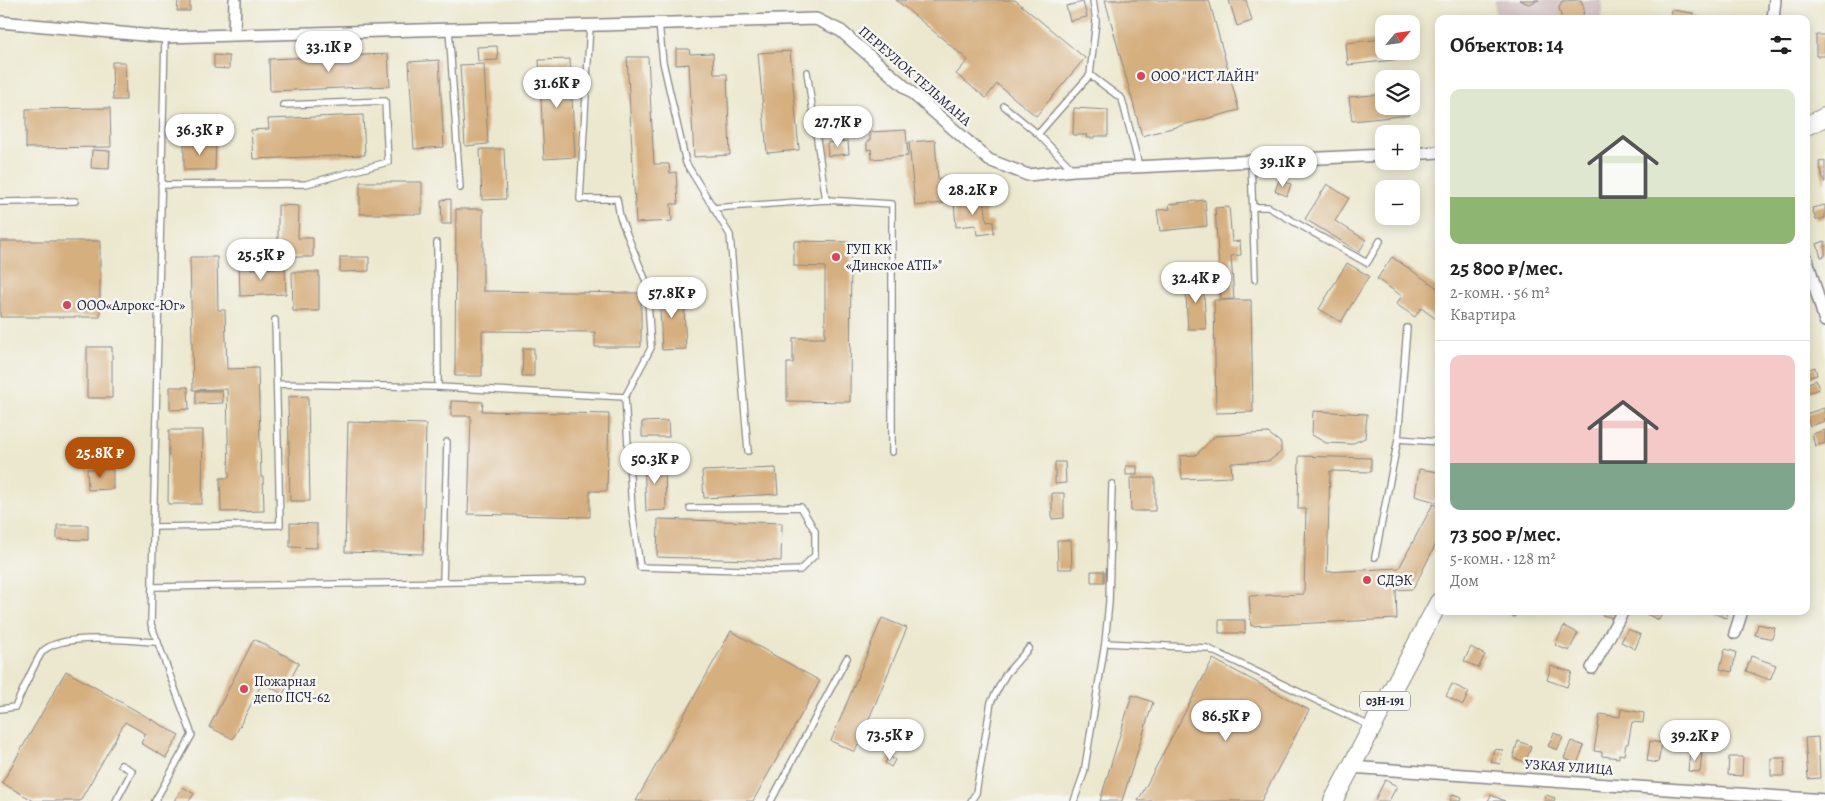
<!DOCTYPE html>
<html lang="ru">
<head>
<meta charset="utf-8">
<style>
	:root { --surface:#fff; --page:#f2f2f2; --text:#222; --muted:#767676; --line:#e0e0e0; --accent:#b45309 }
	body { margin:0; font-family:Alegreya,serif; background:var(--page); color:var(--text); height:100vh; display:flex; flex-direction:column; font-size:19px; white-space:nowrap }
	* { box-sizing:border-box; margin:0 }
	p { font-size:16px; color:var(--muted) }
	.icon { flex:none; width:28px; height:28px; fill:none; stroke:currentColor; stroke-width:2; stroke-linecap:round; stroke-linejoin:round }
	.map { position:relative; flex:1; overflow:hidden }
	.details { position:absolute; left:1435px; top:15px; width:375px; height:600px; display:flex; flex-direction:column; background:var(--surface); border-radius:10px; box-shadow:0 2px 12px #0003 }
	.details>* { flex:none }
	.needle { width:32px; rotate:61deg }
	.controls { position:absolute; left:1375px; top:15px; display:grid; gap:10px }
	.controls a { display:grid; place-items:center; width:45px; height:45px; border-radius:10px; background:var(--surface); box-shadow:0 2px 12px #0003; font-size:25px }
	.price { position:absolute; translate:-50% -42px; padding:0 11px; border-radius:18px; background:#fff; color:#222; font-size:16px; line-height:32px; filter:drop-shadow(0 1px 2px #0008) }
	.price::after { content:''; position:absolute; left:50%; top:30px; width:15px; height:11px; margin-left:-8px; background:inherit; clip-path:polygon(0 0,100% 0,50% 100%) }
	.price.active { background:var(--accent); color:#fff }
	ul { padding:0; list-style:none }
	li { display:grid; align-content:center; gap:10px; height:265px; padding:0 15px }
	li+li { border-top:1px solid var(--line) }
	li span { display:grid; place-items:center; height:155px; border-radius:10px; color:#555 }
	li>.icon { margin-inline-start:auto }
	span .icon { width:90px; height:90px; fill:#fffc; stroke-width:1 }
	li b { font-size:21px }
	h2 { display:flex; justify-content:space-between; align-items:center; height:60px; padding:0 15px; font-size:21px }
	.map>svg:first-child { display:block }
	.industrial { fill:#d2bfc0 }
	.building { fill:#d6af7f }
	.lines { fill:none; stroke-linecap:round; stroke-linejoin:round }
	.service-casing { stroke:#878585; stroke-width:8 }
	.minor-casing { stroke:#878585; stroke-width:14 }
	.primary-casing { stroke:#878585; stroke-width:20 }
	.service { stroke:#fff; stroke-width:5.5 }
	.minor { stroke:#fff; stroke-width:11 }
	.primary { stroke:#fff; stroke-width:18 }
	.poi-dot { fill:#d1495b; stroke:#f6f6f2; stroke-width:2 }
	.labels { text-anchor:middle; dominant-baseline:central; stroke-width:5; stroke-linejoin:round; paint-order:stroke }
	.shield { fill:#f6f6f2; stroke:#626272; stroke-width:1 }
	.shield-label { font-size:12px; font-weight:bold; fill:#22223b }
	.street-label { font-size:14px; fill:#22223b; stroke:#f6f6f2 }
	.poi-label { font-size:14px; fill:#22223b; stroke:#f6f6f2; text-anchor:start }
</style>
</head>
<body>
<div class="map">
<svg width="1825" height="801" viewBox="0 0 1825 801">
	<rect width="100%" height="100%" fill="#f6f6f2"/>
	<filter id="ink" filterUnits="userSpaceOnUse"><feTurbulence type="fractalNoise" baseFrequency=".02" numOctaves="2"/><feDisplacementMap in="SourceGraphic" scale="10" xChannelSelector="R" yChannelSelector="G"/><feConvolveMatrix kernelMatrix="1 2 1 2 8 2 1 2 1" color-interpolation-filters="sRGB"/></filter>
	<filter id="wash" filterUnits="userSpaceOnUse"><feTurbulence type="fractalNoise" baseFrequency=".0096" numOctaves="4" result="noise"/><feDisplacementMap in="SourceGraphic" scale="20" xChannelSelector="R" yChannelSelector="G"/><feGaussianBlur stdDeviation="1.12" result="paint"/><feColorMatrix in="noise" values="0 0 0 0 0 0 0 0 0 0 0 0 0 0 0 0 0 1.4 0 .05"/><feComposite in="paint" operator="in"/></filter>
	<g filter="url(#wash)">
		<rect width="100%" height="100%" fill="#ece8cf"/>
		<path class="industrial" d="M1495,0H1602V19H1495Z"/>
		<g id="blocks">
			<path class="building" d="M178,0H190V11H177Z
				M896,0H1015L1085,58L1036,116L997,84L986,98L956,74L968,60Z
				M1105,0H1209L1239,110L1142,136Z
				M1229,0H1246L1252,21L1237,26Z
				M1519,0H1539L1529,4Z
				M1581,0L1584,8L1583,16L1580,19H1564L1561,16L1559,8L1562,1Z
				M1083,2L1087,17L1070,21L1066,6Z
				M1671,10L1693,13V16L1702,19H1670Z
				M1816,35H1825V56H1816Z
				M1384,39V51H1401L1402,59L1348,65L1346,43Z
				M497,46L498,60L478,61L477,47Z
				M676,49H689L690,54L713,53L714,74H727L730,155L694,157L689,64L676,65Z
				M790,51L799,150L767,153L758,53Z
				M388,54L390,86L270,91L269,59Z
				M214,55L229,56V69L214,68Z
				M627,57H648L654,164H669L670,173L676,172L678,204H671L672,221L636,223Z
				M570,59L575,157L544,159L539,60Z
				M439,60L444,147L414,149L409,62Z
				M112,62H125L126,100H113Z
				M484,64L488,144L465,146L460,65Z
				M1384,94V106H1409L1410,115L1352,121L1349,97Z
				M110,108L111,147L26,148V109Z
				M1074,108L1108,110V136H1094V138H1086L1087,135H1073Z
				M363,115L365,155L253,159L251,130L269,129L268,119Z
				M906,130L908,156L872,159L871,149L867,150V141H870V132Z
				M935,140L938,179L950,178L952,202L915,206L909,142Z
				M848,141L849,154L828,156L827,143Z
				M184,142H216L215,170H184Z
				M480,149H504L506,199L482,200Z
				M92,150L110,151L109,169L91,168Z
				M1825,161V182H1824L1819,162Z
				M1279,180L1291,184L1287,196L1275,191Z
				M360,182H422V214H360Z
				M1327,184L1349,198L1335,221L1366,240L1359,252L1305,219Z
				M984,198L987,222L993,221L994,233L977,235L976,225L956,227L954,201Z
				M451,199V224H442L441,200Z
				M1205,200L1207,226L1160,231L1157,210L1170,209L1169,204Z
				M278,205L299,206L298,238H313V257H278Z
				M1825,205V218L1816,220L1812,208Z
				M1229,207L1232,242L1240,241L1241,255L1231,256L1234,299L1221,300L1215,208Z
				M456,209H483V291L641,293V347H595V332L482,331V376H455Z
				M0,241H100V317H0Z
				M794,241L851,242L850,402L787,401V363H793V338H825V267L794,266Z
				M1825,241V256L1821,257L1817,244Z
				M190,257H217L218,310H225L227,369L258,368L261,477H263L264,511L221,512L220,478H229L227,389L193,390Z
				M340,257H369V271L340,272Z
				M1392,257L1439,289V321L1421,308L1415,317L1396,304L1402,296L1377,279Z
				M239,262H251V269L285,268L286,294L240,296Z
				M1347,263L1369,276L1341,322L1319,309Z
				M292,272H319V311H293Z
				M1203,278L1206,329H1188L1185,279Z
				M683,288L686,349L662,350L659,289Z
				M1214,300H1251L1253,412L1216,413Z
				M87,347H112V398H87Z
				M523,348H534V376H522Z
				M1815,367L1817,375L1806,378V370Z
				M1816,380L1819,389L1807,393L1806,384Z
				M170,387H188L189,409L170,410Z
				M196,391H222L223,403L196,404Z
				M308,396L310,501H290L288,397Z
				M451,401L483,402L482,411L609,414L607,491H590V517L468,514L471,416H451Z
				M1824,408L1825,421L1810,426L1806,414Z
				M1313,411L1367,414L1365,438L1351,444L1326,443L1312,435Z
				M668,421L669,437H642V422Z
				M348,422L426,424L423,554L345,552Z
				M169,430H203L202,504H168Z
				M1825,430V443L1815,446L1812,434Z
				M1268,433L1281,443V452L1269,461L1231,463L1232,477L1182,479L1180,456L1196,455L1215,436Z
				M1299,456L1371,458V472L1330,471L1327,572L1399,568L1433,504L1439,507V538L1413,589L1396,590L1397,619L1251,626L1249,596L1304,594L1306,509H1298Z
				M665,459L666,510L646,511L644,460Z
				M1055,462H1065L1066,483L1055,484Z
				M1126,466H1137V475H1126Z
				M776,468L778,494L704,498L702,471Z
				M87,469H113V489L88,490Z
				M1419,469L1439,472V503L1415,496Z
				M1130,478H1155V511H1131Z
				M1052,493H1064V518L1052,519Z
				M658,519L782,523L781,561L657,557Z
				M290,523L317,524V548L290,547Z
				M57,525H88V540L57,539Z
				M1057,540H1071L1072,569H1058Z
				M1091,571H1104V582H1091Z
				M1502,611H1517L1514,617Z
				M1603,611H1615L1613,618L1602,615Z
				M1640,611H1663L1659,620Z
				M1708,611H1728L1726,618Z
				M882,618L907,628L855,752L831,741Z
				M1219,620H1245V633H1219Z
				M1758,624L1775,628L1772,639L1755,635Z
				M1564,626L1578,633L1569,651L1555,645Z
				M1628,629L1641,635L1635,649L1621,642Z
				M731,631L820,681L753,801H636Z
				M254,639L299,663L283,694L262,683L233,739L209,727Z
				M1471,647L1485,655L1478,668L1464,661Z
				M1725,649L1736,652L1732,672L1720,669Z
				M1751,656L1776,665L1770,680L1746,671Z
				M1213,659L1309,710L1261,801H1138Z
				M1551,666L1572,672L1567,687L1547,680Z
				M66,671L179,735L166,758L141,743L146,734L125,722L80,801H34L2,783Z
				M1452,684L1469,692L1463,705L1446,696Z
				M1132,695L1153,702L1122,801H1100Z
				M1621,709L1644,713L1643,723L1632,722L1628,744H1626L1624,755L1619,754V758L1602,756V752L1594,751L1600,714L1620,717Z
				M1554,733L1563,737L1557,750L1548,746Z
				M1818,737L1820,778L1808,779L1805,738Z
				M1518,741L1531,746L1526,762L1513,758Z
				M1571,741L1584,746L1577,764L1564,758Z
				M1650,741L1662,743L1658,763L1647,761Z
				M1494,749L1503,750L1500,764L1491,762Z
				M1690,752L1702,753L1700,772L1688,771Z
				M889,756L895,760L891,767L885,763Z
				M1729,757H1743L1742,776L1728,775Z
				M1771,758H1785L1784,776H1771Z
				M1385,780L1397,786L1389,801H1378L1375,800Z
				M183,787L194,794L189,801H174Z
				M1453,794L1462,797L1460,801H1450Z
				M1491,795L1505,801H1488Z
				M1546,795L1555,798L1554,801H1544Z"/>
		</g>
	</g>
	<g filter="url(#ink)">
		<use href="#blocks" fill-opacity="0" stroke="#878585" stroke-width="1"/>
		<g class="lines">
			<g class="service-casing">
				<path id="service" d="M659,24L663,62L686,163L730,235L748,451
					M590,25L580,199H617L620,217L647,284L651,348L625,397L632,510L640,567L775,571L800,570L815,555V531L801,507L690,508
					M449,29L460,188
					M807,72L826,200
					M1090,75L1096,21L1093,0
					M1004,106L1038,134L1073,170
					M1038,134L1090,75L1122,99L1139,166
					M1251,161L1255,279
					M161,185L306,184L388,162L385,101L283,105
					M0,202L75,201
					M1253,207H1268L1367,263L1380,241
					M713,208L826,200L892,204V452
					M437,243L438,387
					M277,384L438,387L625,397
					M1398,439L1439,442
					M153,527L280,525L275,320
					M1375,557L1398,439L1407,328
					M443,582L447,442
					M152,587L585,580
					M1105,643L1207,648L1370,726
					M0,709L15,707C21,695 36,659 43,651C63,632 130,641 158,642
					M116,801L132,771L121,765
					M155,801L192,735L151,624L165,37
					M771,801L847,658
					M971,801L976,793L991,702L1006,674L1029,648
					M1074,801L1084,773L1105,643L1109,602L1112,484"/>
			</g>
			<g class="minor-casing">
				<path id="minor" d="M1773,19L1775,0
					M0,22L165,37L816,19L841,31L989,160L1028,175L1073,170L1384,155
					M234,35L235,0
					M1411,154L1439,152
					M1806,256L1825,321
					M1735,633L1742,611
					M1592,668L1623,611
					M1350,767L1825,800"/>
			</g>
			<g class="primary-casing">
				<path id="primary" d="M1806,126L1825,117
					M1333,801L1439,602"/>
			</g>
			<use href="#service" class="service"/>
			<use href="#minor" class="minor"/>
			<use href="#primary" class="primary"/>
		</g>
	</g>
	<g class="poi-dot">
		<circle cx="1141" cy="76" r="5"/>
		<circle cx="836" cy="257" r="5"/>
		<circle cx="67" cy="305" r="5"/>
		<circle cx="1367" cy="580" r="5"/>
		<circle cx="244" cy="689" r="5"/>
	</g>
	<g class="labels">
		<rect class="shield" x="1360" y="691.5" width="50" height="19" rx="4"/>
		<g class="shield-label">
			<text x="1385" y="701">03Н-191</text>
		</g>
		<g class="street-label">
			<text transform="translate(915 76) rotate(41)">ПЕРЕУЛОК ТЕЛЬМАНА</text>
			<text transform="translate(1569 767) rotate(4)">УЗКАЯ УЛИЦА</text>
		</g>
		<g class="poi-label">
			<text x="1151" y="76">ООО "ИСТ ЛАЙН"</text>
			<text x="846" y="249">ГУП КК<tspan x="846" dy="16">«Динское АТП»"</tspan></text>
			<text x="77" y="305">ООО«Алрокс-Юг»</text>
			<text x="1377" y="580">СДЭК</text>
			<text x="254" y="681">Пожарная<tspan x="254" dy="16">депо ПСЧ-62</tspan></text>
		</g>
	</g>
</svg>
<div class="controls">
<a><svg class="needle" viewBox="-14 -14 28 28"><path d="M0-13l5 13h-10z" fill="#e53935"/><path d="M0 13l5-13h-10z" fill="#767676"/></svg></a>
<a><svg class="icon" aria-label="layers" viewBox="0 0 24 24"><path d="M12 4l9 5-9 5-9-5zM3 14l9 5 9-5"/></svg></a>
<a>+</a>
<a>−</a>
</div>
<b class="price" style="left:329px;top:73px">33.1K ₽</b>
<b class="price" style="left:557px;top:109px">31.6K ₽</b>
<b class="price" style="left:838px;top:148px">27.7K ₽</b>
<b class="price" style="left:200px;top:156px">36.3K ₽</b>
<b class="price" style="left:1283px;top:188px">39.1K ₽</b>
<b class="price" style="left:973px;top:216px">28.2K ₽</b>
<b class="price" style="left:261px;top:281px">25.5K ₽</b>
<b class="price" style="left:1196px;top:304px">32.4K ₽</b>
<b class="price" style="left:672px;top:319px">57.8K ₽</b>
<b class="price active" style="left:100px;top:479px">25.8K ₽</b>
<b class="price" style="left:655px;top:485px">50.3K ₽</b>
<b class="price" style="left:1226px;top:742px">86.5K ₽</b>
<b class="price" style="left:890px;top:761px">73.5K ₽</b>
<b class="price" style="left:1695px;top:762px">39.2K ₽</b>
<section class="details">
<h2>Объектов: 14<svg class="icon" aria-label="filters" viewBox="0 0 24 24"><path d="M4 7h16M4 17h16"/><circle cx="9" cy="7" r="2"/><circle cx="15" cy="17" r="2"/></svg></h2>
<ul>
<li><span style="background:linear-gradient(#dfe7d0 70%,#8fb573 0)"><svg class="icon" aria-label="home" viewBox="0 0 24 24"><path d="M3 11l9-7 9 7M6 9v11h12V9"/></svg></span><div><b>25 800 ₽/мес.</b><p>2-комн. · 56 m²</p><p>Квартира</p></div></li>
<li><span style="background:linear-gradient(#f6c9c9 70%,#7fa58c 0)"><svg class="icon" aria-label="home" viewBox="0 0 24 24"><path d="M3 11l9-7 9 7M6 9v11h12V9"/></svg></span><div><b>73 500 ₽/мес.</b><p>5-комн. · 128 m²</p><p>Дом</p></div></li>
</ul>
</section>
</div>
</body>
</html>
